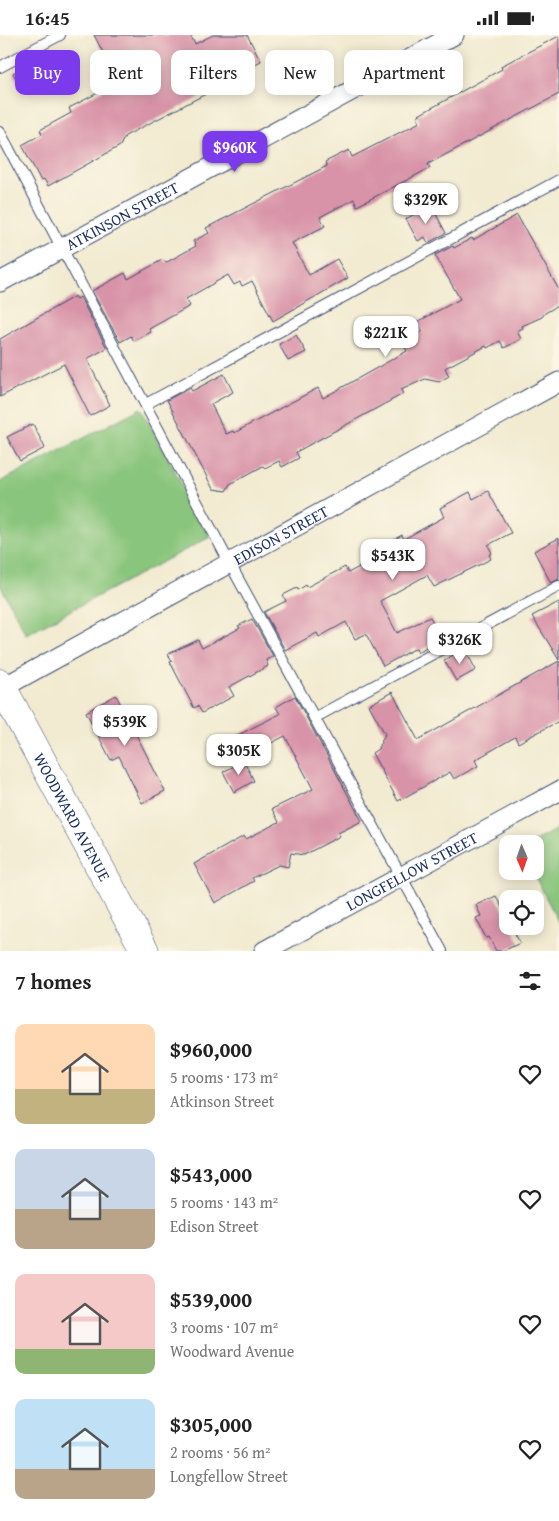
<!DOCTYPE html>
<html lang="en">
<head>
<meta charset="utf-8">
<style>
	:root { --surface:#fff; --page:#f2f2f2; --text:#222; --muted:#767676; --accent:#7c3aed }
	body { margin:0; font-family:"Gentium Book Plus",serif; background:var(--page); color:var(--text); height:100vh; display:flex; flex-direction:column; font-size:19px; white-space:nowrap }
	* { box-sizing:border-box; margin:0 }
	p { font-size:16px; color:var(--muted) }
	.icon { flex:none; width:28px; height:28px; fill:none; stroke:currentColor; stroke-width:2; stroke-linecap:round; stroke-linejoin:round }
	.map { position:relative; height:916px; overflow:hidden }
	.drawer { display:flex; flex-direction:column; background:var(--surface); flex:1 }
	.drawer>* { flex:none }
	.top-card { position:absolute; left:15px; top:15px; width:530px; height:45px; display:flex; gap:10px }
	.needle { width:32px; rotate:178deg }
	.buttons { position:absolute; left:499px; top:800px; display:grid; gap:10px }
	.buttons a { display:grid; place-items:center; width:45px; height:45px; border-radius:10px; background:var(--surface); box-shadow:0 2px 12px #0003; font-size:25px }
	.price { position:absolute; translate:-50% -42px; padding:0 11px; border-radius:10px; background:#fff; color:#222; font-size:16px; line-height:32px; filter:drop-shadow(0 1px 2px #0008) }
	.price::after { content:''; position:absolute; left:50%; top:30px; width:15px; height:11px; margin-left:-8px; background:inherit; clip-path:polygon(0 0,100% 0,50% 100%) }
	.price.current { background:var(--accent); color:#fff }
	ul { padding:0; list-style:none }
	li { display:flex; align-items:center; gap:15px; height:125px; padding:0 15px }
	li span { display:grid; place-items:center; flex:none; width:140px; height:100px; border-radius:10px; color:#555 }
	li>.icon { margin-inline-start:auto }
	span .icon { width:60px; height:60px; fill:#fffc; stroke-width:1 }
	li b { font-size:21px }
	h2 { display:flex; justify-content:space-between; align-items:center; height:60px; padding:0 15px; font-size:21px }
	.tag { padding:0 18px; border-radius:10px; background:var(--surface); box-shadow:0 2px 12px #0003; font-size:18px; line-height:45px }
	.tag.current { background:var(--accent); color:#fff }
	.status { display:flex; justify-content:space-between; align-items:center; height:35px; padding:0 25px; background:var(--surface); direction:ltr }
	.status svg { height:14px; fill:currentColor }
	.map>svg:first-child { display:block }
	.green { fill:#89c57b; stroke:#527a6c }
	.building { fill:#d893a8 }
	.lines { fill:none; stroke-linecap:round; stroke-linejoin:round }
	.service-casing { stroke:#3b4b6f; stroke-width:12 }
	.minor-casing { stroke:#3b4b6f; stroke-width:21 }
	.primary-casing { stroke:#3b4b6f; stroke-width:29 }
	.service { stroke:#fff; stroke-width:10 }
	.minor { stroke:#fff; stroke-width:19 }
	.primary { stroke:#fff; stroke-width:28 }
	.labels { text-anchor:middle; dominant-baseline:central; stroke-width:4; stroke-linejoin:round; paint-order:stroke }
	.street-label { font-size:16px; fill:#1b2f5e; stroke:#fcf5e5 }
</style>
</head>
<body>
<div class="status"><b>16:45</b><svg viewBox="0 0 49 12"><path d="M0 12V9h3v3zM5 12V6h3v6zM10 12V3h3v9zM15 12V0h3v12zM26 1h20v11H26zM47 4h2v5h-2z"/></svg></div>
<div class="map">
<svg width="559" height="916" viewBox="0 0 559 916">
	<rect width="100%" height="100%" fill="#fcf5e5"/>
	<filter id="ink" filterUnits="userSpaceOnUse"><feTurbulence type="fractalNoise" baseFrequency=".02" numOctaves="2"/><feDisplacementMap in="SourceGraphic" scale="10" xChannelSelector="R" yChannelSelector="G"/><feConvolveMatrix kernelMatrix="1 2 1 2 8 2 1 2 1" color-interpolation-filters="sRGB"/></filter>
	<filter id="wash" filterUnits="userSpaceOnUse"><feTurbulence type="fractalNoise" baseFrequency=".0096" numOctaves="4" result="noise"/><feDisplacementMap in="SourceGraphic" scale="20" xChannelSelector="R" yChannelSelector="G"/><feGaussianBlur stdDeviation="1.12" result="paint"/><feColorMatrix in="noise" values="0 0 0 0 0 0 0 0 0 0 0 0 0 0 0 0 0 1.4 0 .05"/><feComposite in="paint" operator="in"/></filter>
	<g filter="url(#wash)">
		<rect width="100%" height="100%" fill="#f2ebd1"/>
		<path class="green" d="M141,373L210,502L26,599L0,550V447Z
			M559,793V888L532,836H535V809H529Z"/>
		<g id="blocks">
			<path class="building" d="M94,0H190L195,9L213,0H247L261,26L248,33L250,36L125,101L120,111L48,151L44,144L41,146L22,110L42,99L40,95L71,78L69,73L113,50L109,42L114,39Z
				M559,1V59L428,129L430,133L357,171L354,164L320,182L325,191L292,208L309,240L337,224L348,243L273,286L252,246L242,251L240,247L234,250L228,240L186,264L190,271L149,294L151,297L134,306L131,301L120,307L92,256L125,238L128,244L162,225L167,227L196,211L193,206L209,198L206,193L327,131L325,127L349,115L352,122L420,87L417,81L502,34L501,31Z
				M31,28L41,47L23,57L13,38Z
				M431,170L446,198L428,208L425,202L418,206L406,184Z
				M517,180L559,255V270L545,278L542,282L522,291L523,293L517,296L521,304L504,313L500,306L487,313L486,311L445,333L449,341L439,347L425,344L401,355L403,359L296,417L299,423L282,432L279,426L265,433L263,431L230,449L226,456L213,454L167,365L190,353L192,356L224,339L233,357L211,369L226,399L233,396L234,398L318,353L323,363L407,316L402,307L423,296L417,287L460,264L435,220L453,211L454,213L472,203L473,205Z
				M75,261L77,264L80,262L107,313L87,324L110,370L90,381L64,329L0,362V304Z
				M296,300L306,317L288,326L279,309Z
				M33,389L45,413L20,426L7,402Z
				M488,456L511,498L488,510L492,518L489,520L491,524L434,552L427,540L380,566L397,598L430,582L442,603L418,617L416,613L383,631L366,599L355,604L346,587L319,602L317,598L285,615L264,577L286,566L283,560L297,553L298,555L306,550L307,552L345,532L348,538L387,517L386,509L402,500L404,504L444,482L440,473L470,457L473,464Z
				M559,503V544L551,548L534,516Z
				M559,567V625L532,581Z
				M252,584L273,621L266,625L268,631L229,652L234,661L202,678L198,671L194,673L170,627L172,626L168,619L198,605L202,613L240,593L238,591Z
				M465,614L476,635L456,646L444,625Z
				M559,626V686L518,708L515,702L475,725L478,731L454,744L450,737L398,766L372,718L378,714L385,699L369,670L392,657L418,705Z
				M116,660L165,756L142,768L119,721L111,725L86,677Z
				M295,661L362,786L338,798L340,801L304,820L291,818L288,832L279,830L252,843L254,846L215,868L194,829L244,801L246,804L279,787L272,774L313,754L285,701L244,722L234,702L280,679L276,672Z
				M244,726L254,746L234,757L223,737Z
				M496,861L508,884V891H511L520,908L503,916H496L489,902L486,903L476,883L481,881L476,870Z"/>
		</g>
	</g>
	<g filter="url(#ink)">
		<use href="#blocks" fill-opacity="0" stroke="#3b4b6f" stroke-width="1"/>
		<g class="lines">
			<g class="service-casing">
				<path id="service" d="M0,32L60,0
					M0,97L229,527L442,916
					M146,369L559,145
					M314,683L559,551"/>
			</g>
			<g class="minor-casing">
				<g id="minor">
					<path id="s1" d="M0,247L454,0"/>
					<path id="s2" d="M2,653L559,347"/>
					<path id="s3" d="M264,916L559,756"/>
				</g>
			</g>
			<g class="primary-casing">
				<g id="primary">
					<path id="s4" d="M0,648L145,916"/>
				</g>
			</g>
			<use href="#service" class="service"/>
			<use href="#minor" class="minor"/>
			<use href="#primary" class="primary"/>
		</g>
	</g>
	<g class="labels">
		<g class="street-label">
			<text stroke="none"><textPath href="#s1" startOffset="139">ATKINSON STREET</textPath></text>
			<text stroke="none"><textPath href="#s2" startOffset="318">EDISON STREET</textPath></text>
			<text stroke="none"><textPath href="#s4" startOffset="152">WOODWARD AVENUE</textPath></text>
			<text stroke="none"><textPath href="#s3" startOffset="168">LONGFELLOW STREET</textPath></text>
		</g>
	</g>
</svg>
<div class="buttons">
<a><svg class="needle" viewBox="-14 -14 28 28"><path d="M0-13l5 13h-10z" fill="#e53935"/><path d="M0 13l5-13h-10z" fill="#767676"/></svg></a>
<a><svg class="icon" aria-label="locate" viewBox="0 0 24 24"><circle cx="12" cy="12" r="6"/><path d="M12 2v4M12 18v4M2 12h4M18 12h4"/></svg></a>
</div>
<b class="price current" style="left:235px;top:138px">$960K</b>
<b class="price" style="left:426px;top:190px">$329K</b>
<b class="price" style="left:386px;top:323px">$221K</b>
<b class="price" style="left:393px;top:546px">$543K</b>
<b class="price" style="left:460px;top:630px">$326K</b>
<b class="price" style="left:125px;top:712px">$539K</b>
<b class="price" style="left:239px;top:741px">$305K</b>
<div class="top-card">
<a class="tag current">Buy</a>
<a class="tag">Rent</a>
<a class="tag">Filters</a>
<a class="tag">New</a>
<a class="tag">Apartment</a>
</div>
</div>
<section class="drawer">
<h2>7 homes<svg class="icon" aria-label="filters" viewBox="0 0 24 24"><path d="M4 7h16M4 17h16"/><circle cx="9" cy="7" r="2"/><circle cx="15" cy="17" r="2"/></svg></h2>
<ul>
<li><span style="background:linear-gradient(#ffd9b3 65%,#c2b280 0)"><svg class="icon" aria-label="home" viewBox="0 0 24 24"><path d="M3 11l9-7 9 7M6 9v11h12V9"/></svg></span><div><b>$960,000</b><p>5 rooms · 173 m²</p><p>Atkinson Street</p></div><svg class="icon" aria-label="heart" viewBox="0 0 24 24"><path d="M12 20l-8-8c-3-5 5-10 8-4 3-6 11-1 8 4z"/></svg></li>
<li><span style="background:linear-gradient(#c9d6e8 60%,#b9a48a 0)"><svg class="icon" aria-label="home" viewBox="0 0 24 24"><path d="M3 11l9-7 9 7M6 9v11h12V9"/></svg></span><div><b>$543,000</b><p>5 rooms · 143 m²</p><p>Edison Street</p></div><svg class="icon" aria-label="heart" viewBox="0 0 24 24"><path d="M12 20l-8-8c-3-5 5-10 8-4 3-6 11-1 8 4z"/></svg></li>
<li><span style="background:linear-gradient(#f6c9c9 75%,#8fb573 0)"><svg class="icon" aria-label="home" viewBox="0 0 24 24"><path d="M3 11l9-7 9 7M6 9v11h12V9"/></svg></span><div><b>$539,000</b><p>3 rooms · 107 m²</p><p>Woodward Avenue</p></div><svg class="icon" aria-label="heart" viewBox="0 0 24 24"><path d="M12 20l-8-8c-3-5 5-10 8-4 3-6 11-1 8 4z"/></svg></li>
<li><span style="background:linear-gradient(#bfe0f5 70%,#b9a48a 0)"><svg class="icon" aria-label="home" viewBox="0 0 24 24"><path d="M3 11l9-7 9 7M6 9v11h12V9"/></svg></span><div><b>$305,000</b><p>2 rooms · 56 m²</p><p>Longfellow Street</p></div><svg class="icon" aria-label="heart" viewBox="0 0 24 24"><path d="M12 20l-8-8c-3-5 5-10 8-4 3-6 11-1 8 4z"/></svg></li>
</ul>
</section>
</body>
</html>
